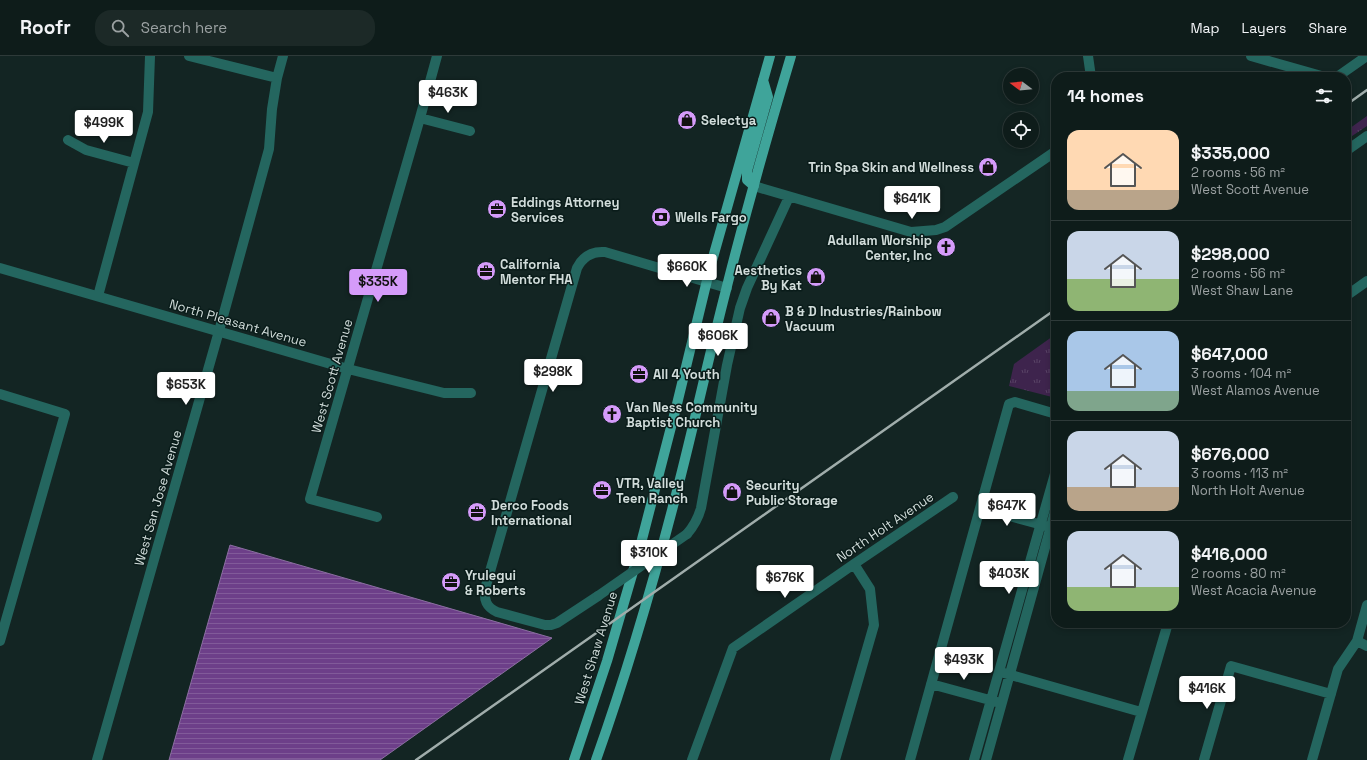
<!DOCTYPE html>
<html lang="en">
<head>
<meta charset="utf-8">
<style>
	:root { --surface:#0e1c1a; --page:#1c2927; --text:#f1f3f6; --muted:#9ba1a2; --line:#2e3a39; --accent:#d59bfa }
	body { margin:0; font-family:"Space Grotesk",sans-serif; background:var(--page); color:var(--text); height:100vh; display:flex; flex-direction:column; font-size:15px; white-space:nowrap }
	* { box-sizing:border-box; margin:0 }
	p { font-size:13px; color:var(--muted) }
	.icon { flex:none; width:22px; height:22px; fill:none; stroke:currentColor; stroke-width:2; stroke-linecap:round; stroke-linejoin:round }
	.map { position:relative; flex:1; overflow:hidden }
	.sheet { position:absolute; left:1051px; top:16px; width:300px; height:556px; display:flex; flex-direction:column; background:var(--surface); border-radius:16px; box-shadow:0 2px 6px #0003,0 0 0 1px var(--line) }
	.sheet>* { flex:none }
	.needle { width:26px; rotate:286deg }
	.fabs { position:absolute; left:1003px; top:12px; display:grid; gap:8px }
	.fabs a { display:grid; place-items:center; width:36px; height:36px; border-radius:50%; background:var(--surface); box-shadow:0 2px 6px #0003,0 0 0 1px var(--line); font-size:20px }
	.price { position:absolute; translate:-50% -34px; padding:0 9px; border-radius:4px; background:#fff; color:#222; font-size:13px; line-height:26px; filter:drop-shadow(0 1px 2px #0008) }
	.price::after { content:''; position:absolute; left:50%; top:24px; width:12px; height:9px; margin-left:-6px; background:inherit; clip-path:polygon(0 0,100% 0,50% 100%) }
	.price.current { background:var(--accent); color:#111 }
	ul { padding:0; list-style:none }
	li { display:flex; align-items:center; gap:12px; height:100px; padding:0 16px }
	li+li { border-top:1px solid var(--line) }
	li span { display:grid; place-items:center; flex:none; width:112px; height:80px; border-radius:12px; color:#555 }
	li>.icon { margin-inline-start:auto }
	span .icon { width:48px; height:48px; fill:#fffc; stroke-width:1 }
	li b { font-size:17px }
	h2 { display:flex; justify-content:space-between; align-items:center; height:48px; padding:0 16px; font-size:17px }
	header { display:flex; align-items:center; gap:24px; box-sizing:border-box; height:56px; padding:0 20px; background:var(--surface); border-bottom:1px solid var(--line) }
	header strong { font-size:19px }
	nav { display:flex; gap:22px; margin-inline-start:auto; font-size:14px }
	.search { width:280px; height:36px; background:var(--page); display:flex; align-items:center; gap:10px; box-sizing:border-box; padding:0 14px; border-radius:16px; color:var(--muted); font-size:15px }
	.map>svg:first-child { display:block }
	.grass { fill:url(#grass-tufts) }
	.water { fill:url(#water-rules); stroke:#8b6ea1 }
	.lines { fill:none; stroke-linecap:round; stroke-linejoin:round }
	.minor { stroke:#24665f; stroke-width:10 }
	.primary { stroke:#3fa49a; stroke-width:10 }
	.rail { stroke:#a0adab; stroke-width:2.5 }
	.minor-bridge { stroke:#24665f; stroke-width:10 }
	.labels { text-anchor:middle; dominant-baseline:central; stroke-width:3; stroke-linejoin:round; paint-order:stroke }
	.poi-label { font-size:13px; font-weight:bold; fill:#d1dcda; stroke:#0a1c1a; text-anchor:start }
	.street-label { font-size:13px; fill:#d1dcda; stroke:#0a1c1a }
</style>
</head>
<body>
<header>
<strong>Roofr</strong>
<div class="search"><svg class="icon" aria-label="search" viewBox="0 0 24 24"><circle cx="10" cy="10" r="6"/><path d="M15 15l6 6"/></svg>Search here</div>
<nav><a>Map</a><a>Layers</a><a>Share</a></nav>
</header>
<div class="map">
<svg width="1367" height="704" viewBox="0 0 1367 704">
	<defs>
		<pattern id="grass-tufts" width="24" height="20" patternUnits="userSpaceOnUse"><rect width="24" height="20" fill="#3e244d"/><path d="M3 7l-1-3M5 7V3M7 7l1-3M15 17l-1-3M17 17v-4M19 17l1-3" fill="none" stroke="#594366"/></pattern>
		<pattern id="water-rules" width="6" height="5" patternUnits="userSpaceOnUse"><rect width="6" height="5" fill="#6d3f89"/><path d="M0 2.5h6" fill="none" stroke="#815a99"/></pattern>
	</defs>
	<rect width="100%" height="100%" fill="#132523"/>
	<path class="grass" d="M1367,60V70L1346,84V75Z
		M1056,278V342L1009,330L1014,308Z"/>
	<path class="water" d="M230,489L552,582L380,704H169Z"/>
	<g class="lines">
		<path class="minor" d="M189,0L277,22
			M1088,0L1091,21
			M1251,0L1325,21
			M1337,21L1367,0
			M420,62L470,75
			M68,84L86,94L134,107
			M1346,95L1367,80
			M754,130L911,176L936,174L945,171L1056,95
			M0,212L348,313L444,337H471
			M98,240L148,56L150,0
			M1346,240L1367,225
			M0,338L65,358L0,585
			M980,452L1046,470
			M377,461L310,443L420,62L437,0
			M687,478C694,470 698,463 701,452L727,309L740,252L747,232L789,141
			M598,540L557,567L551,569H545L497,556C486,551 484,544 485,533L577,212C583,200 592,195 605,196L727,232
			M1357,585L1367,590
			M1004,617L1141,656
			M931,628L997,646
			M97,704L219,275L269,93L272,53L277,22L283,0
			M692,704L733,592L854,508L953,441
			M835,704L874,569L870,533L854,508
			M910,704L1009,348L1015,346L1056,358
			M974,704L1056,414
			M986,704L1056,452
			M1128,704L1168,567
			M1204,704L1231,610L1331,638
			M1312,704L1338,613L1357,585L1367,549"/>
		<path class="primary" d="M754,130L747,124V115L768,41L763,24
			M574,704L607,605L639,495L677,348L710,212L770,0
			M596,704C629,611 656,518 680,423C696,360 710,296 726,234C746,155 768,77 791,0"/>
		<path class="rail" d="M1346,49L1367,34
			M416,704L1056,253"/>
		<path class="minor-bridge" d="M598,540L687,478"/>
	</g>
	<defs>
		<g id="shop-disc" transform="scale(1)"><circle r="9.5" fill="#d59bfa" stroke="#0a1c1a"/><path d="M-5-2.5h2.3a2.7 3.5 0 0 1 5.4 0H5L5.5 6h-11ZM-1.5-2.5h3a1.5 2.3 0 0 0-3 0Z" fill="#111"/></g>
		<g id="office-disc" transform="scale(1)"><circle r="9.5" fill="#d59bfa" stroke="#0a1c1a"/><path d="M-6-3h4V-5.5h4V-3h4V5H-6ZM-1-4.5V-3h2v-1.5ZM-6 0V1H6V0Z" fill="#111"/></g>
		<g id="bank-disc" transform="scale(1)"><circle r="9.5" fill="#d59bfa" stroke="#0a1c1a"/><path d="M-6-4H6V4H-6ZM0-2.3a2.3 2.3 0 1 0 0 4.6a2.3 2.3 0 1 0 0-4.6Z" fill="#111"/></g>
		<g id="church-disc" transform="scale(1)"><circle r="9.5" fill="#d59bfa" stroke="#0a1c1a"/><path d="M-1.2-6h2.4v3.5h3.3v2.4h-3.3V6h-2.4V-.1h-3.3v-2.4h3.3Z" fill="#111"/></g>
	</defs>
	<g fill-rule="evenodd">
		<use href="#shop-disc" x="687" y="64"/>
		<use href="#shop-disc" x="988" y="111"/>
		<use href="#office-disc" x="497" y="153"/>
		<use href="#bank-disc" x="661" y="161"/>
		<use href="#church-disc" x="946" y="191"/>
		<use href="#office-disc" x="486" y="215"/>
		<use href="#shop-disc" x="816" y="221"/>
		<use href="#shop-disc" x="771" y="262"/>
		<use href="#office-disc" x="639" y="318"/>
		<use href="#church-disc" x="612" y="358"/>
		<use href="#office-disc" x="602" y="434"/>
		<use href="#shop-disc" x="732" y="436"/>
		<use href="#office-disc" x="477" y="456"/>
		<use href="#office-disc" x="451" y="526"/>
	</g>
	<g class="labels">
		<g class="poi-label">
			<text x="701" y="64">Selectya</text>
			<text x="974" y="111" text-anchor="end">Trin Spa Skin and Wellness</text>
			<text x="511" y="146">Eddings Attorney<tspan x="511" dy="15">Services</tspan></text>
			<text x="675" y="161">Wells Fargo</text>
			<text x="932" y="184" text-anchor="end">Adullam Worship<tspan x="932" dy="15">Center, Inc</tspan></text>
			<text x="500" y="208">California<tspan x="500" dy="15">Mentor FHA</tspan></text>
			<text x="802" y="214" text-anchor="end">Aesthetics<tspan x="802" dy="15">By Kat</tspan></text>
			<text x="785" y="255">B &amp; D Industries/Rainbow<tspan x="785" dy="15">Vacuum</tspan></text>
			<text x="653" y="318">All 4 Youth</text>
			<text x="626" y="351">Van Ness Community<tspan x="626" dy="15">Baptist Church</tspan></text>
			<text x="616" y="427">VTR, Valley<tspan x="616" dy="15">Teen Ranch</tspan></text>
			<text x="746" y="429">Security<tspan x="746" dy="15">Public Storage</tspan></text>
			<text x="491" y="449">Derco Foods<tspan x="491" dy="15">International</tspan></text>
			<text x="465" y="519">Yrulegui<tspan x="465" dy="15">&amp; Roberts</tspan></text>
		</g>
		<g class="street-label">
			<text transform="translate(238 267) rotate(16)">North Pleasant Avenue</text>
			<text transform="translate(332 320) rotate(-74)">West Scott Avenue</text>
			<text transform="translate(158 442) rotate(-74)">West San Jose Avenue</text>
			<text transform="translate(885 471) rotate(-34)">North Holt Avenue</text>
			<text transform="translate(596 592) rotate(-73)">West Shaw Avenue</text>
		</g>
	</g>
</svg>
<div class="fabs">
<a><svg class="needle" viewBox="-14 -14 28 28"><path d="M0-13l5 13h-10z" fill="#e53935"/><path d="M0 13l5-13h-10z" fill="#9ba1a2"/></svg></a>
<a><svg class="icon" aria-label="locate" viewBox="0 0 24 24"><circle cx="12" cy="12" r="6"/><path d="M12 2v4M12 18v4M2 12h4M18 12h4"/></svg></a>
</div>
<b class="price" style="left:448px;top:58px">$463K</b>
<b class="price" style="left:104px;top:88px">$499K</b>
<b class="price" style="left:912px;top:164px">$641K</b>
<b class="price" style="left:687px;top:232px">$660K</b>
<b class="price current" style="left:378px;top:247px">$335K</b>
<b class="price" style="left:718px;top:301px">$606K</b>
<b class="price" style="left:553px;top:337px">$298K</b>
<b class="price" style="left:186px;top:350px">$653K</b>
<b class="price" style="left:1007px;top:471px">$647K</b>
<b class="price" style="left:649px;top:518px">$310K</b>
<b class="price" style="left:1009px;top:539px">$403K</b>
<b class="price" style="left:785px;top:543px">$676K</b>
<b class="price" style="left:964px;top:625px">$493K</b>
<b class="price" style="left:1207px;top:654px">$416K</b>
<section class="sheet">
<h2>14 homes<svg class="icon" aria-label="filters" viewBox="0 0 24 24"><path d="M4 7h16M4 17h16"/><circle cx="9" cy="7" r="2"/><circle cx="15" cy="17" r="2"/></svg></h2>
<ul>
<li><span style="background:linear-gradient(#ffd9b3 75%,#b9a48a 0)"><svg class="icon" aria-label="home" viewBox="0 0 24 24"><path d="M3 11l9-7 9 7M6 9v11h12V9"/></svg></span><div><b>$335,000</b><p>2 rooms · 56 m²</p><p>West Scott Avenue</p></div></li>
<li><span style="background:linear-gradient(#c9d6e8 60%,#8fb573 0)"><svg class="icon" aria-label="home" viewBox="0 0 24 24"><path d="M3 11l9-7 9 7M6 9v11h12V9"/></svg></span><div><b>$298,000</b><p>2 rooms · 56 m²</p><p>West Shaw Lane</p></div></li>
<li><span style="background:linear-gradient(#a9c7e8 75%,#7fa58c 0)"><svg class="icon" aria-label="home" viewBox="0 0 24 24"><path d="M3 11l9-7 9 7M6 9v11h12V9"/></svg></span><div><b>$647,000</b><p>3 rooms · 104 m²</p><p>West Alamos Avenue</p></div></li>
<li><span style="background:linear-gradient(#c9d6e8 70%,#b9a48a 0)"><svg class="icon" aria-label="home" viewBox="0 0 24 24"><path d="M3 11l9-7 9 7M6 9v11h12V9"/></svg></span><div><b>$676,000</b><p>3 rooms · 113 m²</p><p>North Holt Avenue</p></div></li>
<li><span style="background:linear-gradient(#c9d6e8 70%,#8fb573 0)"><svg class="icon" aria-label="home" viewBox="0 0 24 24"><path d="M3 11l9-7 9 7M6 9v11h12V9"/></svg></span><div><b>$416,000</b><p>2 rooms · 80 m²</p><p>West Acacia Avenue</p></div></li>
</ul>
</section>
</div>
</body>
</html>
